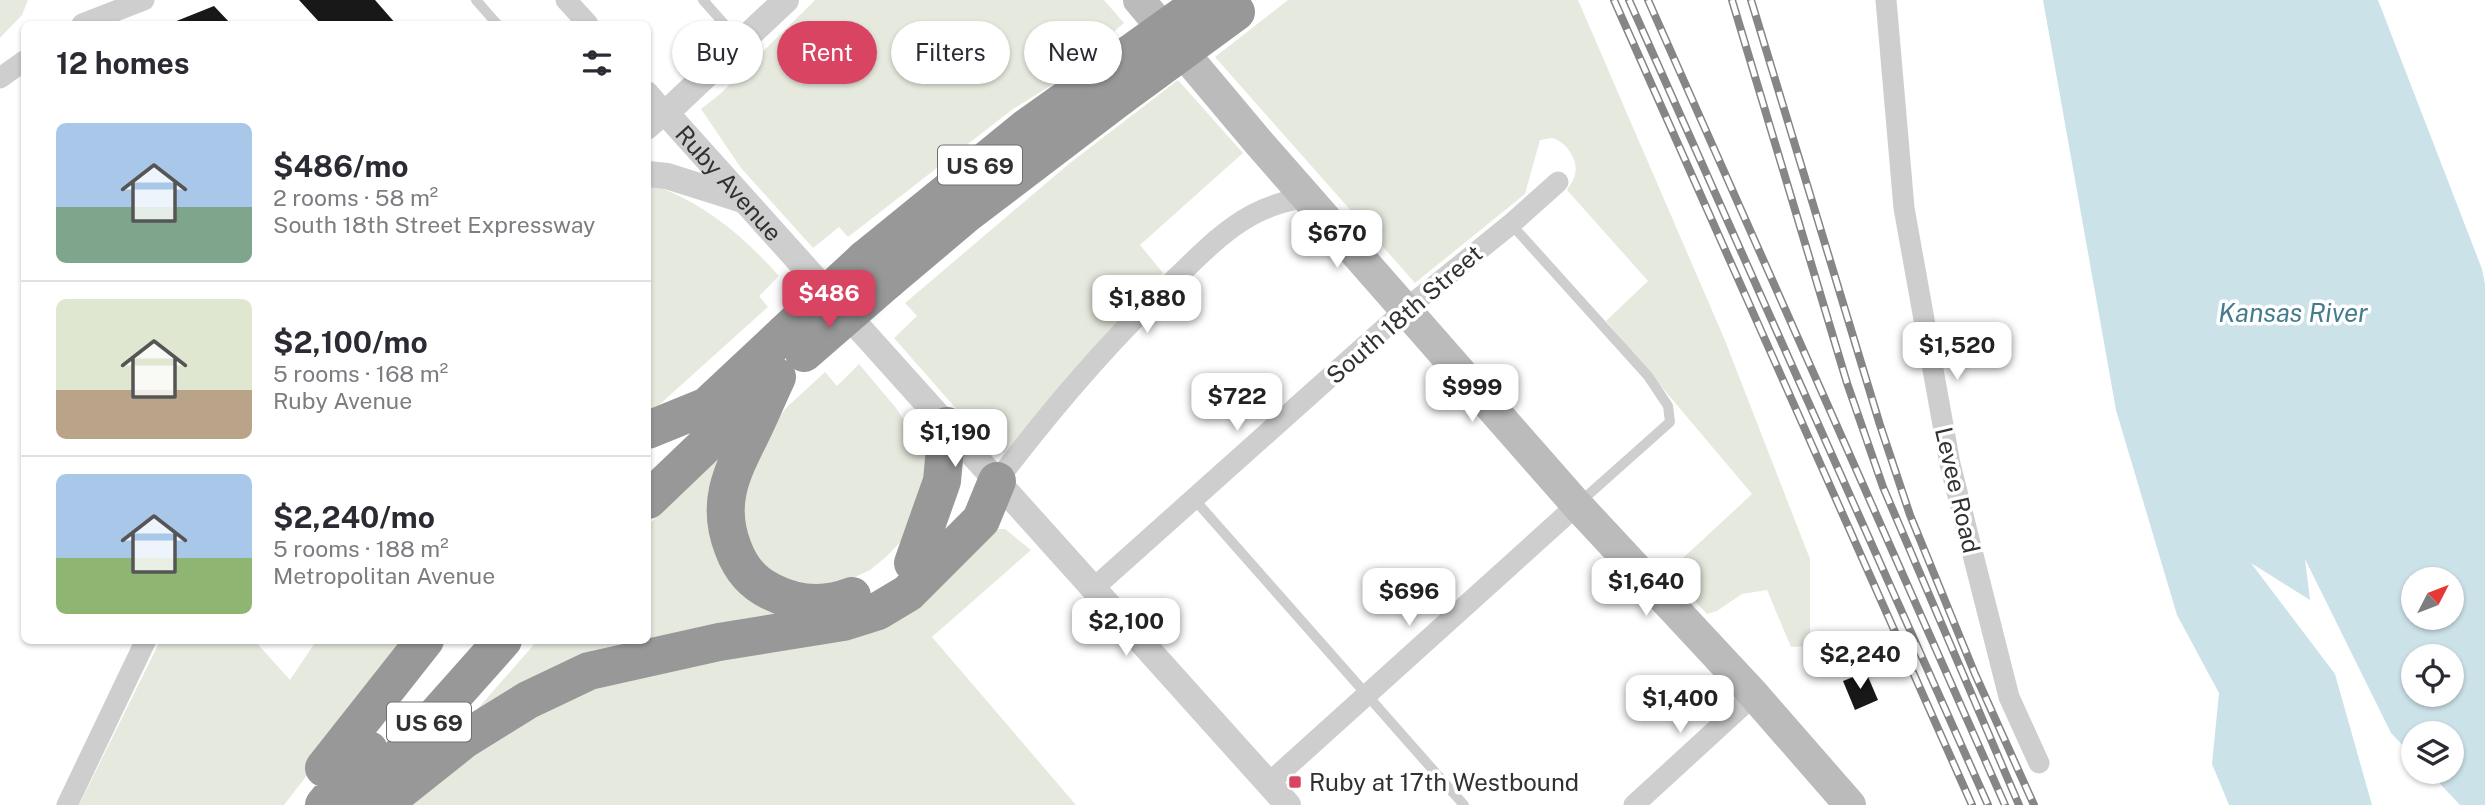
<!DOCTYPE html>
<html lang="en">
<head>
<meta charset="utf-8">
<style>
	:root { --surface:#fff; --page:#f7f7f7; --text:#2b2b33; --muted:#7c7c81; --line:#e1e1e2; --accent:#d84462 }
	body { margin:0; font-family:"Public Sans",sans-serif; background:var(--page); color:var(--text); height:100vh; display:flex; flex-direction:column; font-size:26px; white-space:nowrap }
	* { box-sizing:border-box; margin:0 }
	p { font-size:23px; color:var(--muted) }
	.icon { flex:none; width:38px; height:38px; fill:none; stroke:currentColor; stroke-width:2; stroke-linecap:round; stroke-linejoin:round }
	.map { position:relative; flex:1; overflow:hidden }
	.sheet { position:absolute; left:21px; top:21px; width:630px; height:623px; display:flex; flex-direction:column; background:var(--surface); border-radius:10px; box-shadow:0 2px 5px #0004 }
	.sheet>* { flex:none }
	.guide { position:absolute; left:672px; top:21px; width:665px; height:63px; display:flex; gap:14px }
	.needle { width:46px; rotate:48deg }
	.controls { position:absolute; left:2401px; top:567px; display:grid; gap:14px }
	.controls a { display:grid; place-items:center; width:63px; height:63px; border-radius:50%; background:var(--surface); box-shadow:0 2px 5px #0004; font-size:35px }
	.price { position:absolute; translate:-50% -60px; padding:0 16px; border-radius:14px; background:#fff; color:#222; font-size:23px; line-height:46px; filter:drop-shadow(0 2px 4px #0008) }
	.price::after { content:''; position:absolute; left:50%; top:42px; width:21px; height:16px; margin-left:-10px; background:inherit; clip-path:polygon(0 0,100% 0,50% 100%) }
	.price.on { background:var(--accent); color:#fff }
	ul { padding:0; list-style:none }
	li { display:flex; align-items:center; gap:21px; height:175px; padding:0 35px }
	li+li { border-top:2px solid var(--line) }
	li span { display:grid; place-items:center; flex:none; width:196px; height:140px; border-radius:10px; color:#555 }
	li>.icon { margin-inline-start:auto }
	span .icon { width:84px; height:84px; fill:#fffc; stroke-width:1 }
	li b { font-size:30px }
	h2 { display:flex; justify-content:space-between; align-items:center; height:84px; padding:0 35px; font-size:30px }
	.pill { padding:0 24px; border-radius:32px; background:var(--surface); box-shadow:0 2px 5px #0004; font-size:24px; line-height:63px }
	.pill.on { background:var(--accent); color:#fff }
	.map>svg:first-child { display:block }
	.green { fill:#e6eade }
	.water { fill:#cce2e9; fill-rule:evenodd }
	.building { fill:#181818 }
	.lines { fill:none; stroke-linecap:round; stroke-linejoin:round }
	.service { stroke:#cecece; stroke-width:10 }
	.minor { stroke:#cecece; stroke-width:21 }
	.tertiary { stroke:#cecece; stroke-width:26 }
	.secondary { stroke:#bbb; stroke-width:32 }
	.motorway { stroke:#989898; stroke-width:38 }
	.rail-casing { stroke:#868686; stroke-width:8 }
	.rail { stroke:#fff; stroke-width:5; stroke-dasharray:16; stroke-linecap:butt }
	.motorway-bridge { stroke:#989898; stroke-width:38 }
	.poi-dot { fill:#d84462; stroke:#fff; stroke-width:2.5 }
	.labels { text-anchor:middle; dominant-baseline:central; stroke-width:7; stroke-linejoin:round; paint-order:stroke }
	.shield { fill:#fff; stroke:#6f6f6f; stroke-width:2 }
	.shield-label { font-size:23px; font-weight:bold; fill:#313131 }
	.street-label { font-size:24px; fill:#313131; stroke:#fff }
	.poi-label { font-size:24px; fill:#313131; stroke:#fff; text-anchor:start }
	.water-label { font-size:26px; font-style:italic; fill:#457b8e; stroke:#fff }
</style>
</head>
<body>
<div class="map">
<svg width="2485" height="805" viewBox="0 0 2485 805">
	<rect width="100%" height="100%" fill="#fff"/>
	<path class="green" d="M0,0H28L22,15L0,38Z
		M815,0H1104L1124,23L1092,50L1097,57L1013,109L848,237L839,227L813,248L741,168L701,109L720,94Z
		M1288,0H1578L1724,338L1810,559V646L1791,647L1767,590L1742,594L1717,611L1707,614L1668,572L1752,494L1606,321L1648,281L1567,190C1570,185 1574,180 1575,174C1579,161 1566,141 1552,138C1551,138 1542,140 1540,140L1525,194L1415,283L1215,57Z
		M1178,80L1243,153L1140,245L1163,273L1004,453L959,412L894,338L917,316L905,303L1070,163Z
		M648,184H664V189C710,208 746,239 779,276L759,296L768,307L659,405L648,411Z
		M859,364L896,408L917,440L926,456L929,478L906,536L886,557L870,570L834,587L776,582L744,538L743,491L776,422L786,408L825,372L837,386Z
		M721,455L716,502L794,614L467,721L537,641L648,640V525Z
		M997,529H1005L1031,550L932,637L1076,805H409L460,759L596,685L865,632Z
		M160,641H255L290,680L316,641H411L284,805H79Z"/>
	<path class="water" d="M2043,0H2378L2482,269L2485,284V805H2460L2429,772H2452V733H2413V756L2391,733L2305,559L2310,600L2251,563L2335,674L2372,805H2229L2212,764L2219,693L2177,615L2116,410ZM2413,579H2452V618H2413ZM2413,656H2452V695H2413Z"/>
	<path class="building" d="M299,0H375L396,24H321Z
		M214,6L231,24H169Z
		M1866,672L1878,700L1855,710L1843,681Z"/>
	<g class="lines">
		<path class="service" d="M476,0L497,24
			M703,0L741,43
			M1511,224L1648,376L1668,406L1670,422L1579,503
			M1194,499L1464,805"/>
		<path class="minor" d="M566,0L588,24
			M1886,0L1904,208L1950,464L2009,697L2039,763
			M82,24L144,0
			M0,78L24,61
			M648,92L666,113L648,129
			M997,481C1052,408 1111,339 1178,276C1201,254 1224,230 1252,215C1270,205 1288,201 1308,196
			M1095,587L1406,309L1511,224L1558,182
			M1269,783L1577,505
			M67,805L146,640
			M1634,805L1754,695"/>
		<g class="tertiary">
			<path id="s1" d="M786,0L666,113L1288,805"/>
			<path d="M648,174L667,176L743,200"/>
		</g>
		<path class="secondary" d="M1139,0L1260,144L1577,505L1754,695L1850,805"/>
		<path class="motorway" d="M865,259L1026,128L1099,76
			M888,280L965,215L1120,97
			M777,377C768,396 760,416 750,436C731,474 716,504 733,548C740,567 751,582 770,591C797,605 824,607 852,596
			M707,406L785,333
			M648,430L707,406
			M648,500L763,390
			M913,563L942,481L947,426
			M324,768L425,640
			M360,801L503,640
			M324,805L369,750
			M382,805L465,739L528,700L589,671L719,642L843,622L878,611L908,593L981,520L997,481"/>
		<g class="rail-casing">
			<path id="rail" d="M1614,0L1972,805
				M1629,0L1988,805
				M1648,0L2005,805
				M1732,0L1847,383L1883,487L2019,805
				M1751,0L1880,425L1910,515L1975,674L2034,805"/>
		</g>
		<use href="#rail" class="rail"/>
		<path class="motorway-bridge" d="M1099,76L1205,0
			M1120,97L1236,12
			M785,333L865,259
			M804,353L888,280"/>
	</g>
	<rect class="poi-dot" x="1288" y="775" width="14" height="14" rx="3.5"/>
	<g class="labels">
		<g class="shield">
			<rect x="938" y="145.5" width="84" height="39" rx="5"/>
			<rect x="387" y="702.5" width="84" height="39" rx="5"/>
		</g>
		<g class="shield-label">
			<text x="980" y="165">US 69</text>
			<text x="429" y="722">US 69</text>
		</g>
		<g class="street-label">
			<text stroke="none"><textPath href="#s1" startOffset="259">Ruby Avenue</textPath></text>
			<text transform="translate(1404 314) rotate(-41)">South 18th Street</text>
			<text transform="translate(1958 490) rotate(77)">Levee Road</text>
		</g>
		<g class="poi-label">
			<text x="1309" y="782">Ruby at 17th Westbound</text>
		</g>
		<g class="water-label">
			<text x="2293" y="312">Kansas River</text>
		</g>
	</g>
</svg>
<div class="controls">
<a><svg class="needle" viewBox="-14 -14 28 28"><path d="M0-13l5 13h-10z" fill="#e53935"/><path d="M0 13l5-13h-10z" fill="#7c7c81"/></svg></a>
<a><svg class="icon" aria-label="locate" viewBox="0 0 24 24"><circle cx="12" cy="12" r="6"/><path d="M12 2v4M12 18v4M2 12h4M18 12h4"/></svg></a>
<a><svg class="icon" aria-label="layers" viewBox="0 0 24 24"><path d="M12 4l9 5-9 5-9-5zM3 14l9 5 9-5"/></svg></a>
</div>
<b class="price" style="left:1337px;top:270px">$670</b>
<b class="price on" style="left:829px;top:330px">$486</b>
<b class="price" style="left:1147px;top:335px">$1,880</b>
<b class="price" style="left:1957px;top:382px">$1,520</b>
<b class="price" style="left:1472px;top:424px">$999</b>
<b class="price" style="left:1237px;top:433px">$722</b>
<b class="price" style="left:955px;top:469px">$1,190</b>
<b class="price" style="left:1646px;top:618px">$1,640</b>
<b class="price" style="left:1409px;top:628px">$696</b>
<b class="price" style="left:1126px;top:658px">$2,100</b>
<b class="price" style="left:1860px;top:691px">$2,240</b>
<b class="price" style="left:1680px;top:735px">$1,400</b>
<div class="guide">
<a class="pill">Buy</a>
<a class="pill on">Rent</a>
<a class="pill">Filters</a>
<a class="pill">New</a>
</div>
<section class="sheet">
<h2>12 homes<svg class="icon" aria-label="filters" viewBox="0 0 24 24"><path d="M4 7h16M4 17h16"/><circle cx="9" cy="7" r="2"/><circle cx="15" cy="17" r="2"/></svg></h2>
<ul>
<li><span style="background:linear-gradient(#a9c7e8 60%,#7fa58c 0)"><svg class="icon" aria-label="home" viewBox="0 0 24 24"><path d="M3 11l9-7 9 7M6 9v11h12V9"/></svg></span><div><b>$486/mo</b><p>2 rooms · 58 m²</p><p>South 18th Street Expressway</p></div></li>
<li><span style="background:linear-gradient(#dfe7d0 65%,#b9a48a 0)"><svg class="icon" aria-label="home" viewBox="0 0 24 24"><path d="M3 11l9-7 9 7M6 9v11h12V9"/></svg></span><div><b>$2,100/mo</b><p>5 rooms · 168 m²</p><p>Ruby Avenue</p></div></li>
<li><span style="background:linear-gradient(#a9c7e8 60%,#8fb573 0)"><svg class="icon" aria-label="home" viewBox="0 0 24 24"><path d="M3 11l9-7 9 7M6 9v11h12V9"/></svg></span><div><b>$2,240/mo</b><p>5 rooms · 188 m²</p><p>Metropolitan Avenue</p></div></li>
</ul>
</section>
</div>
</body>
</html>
